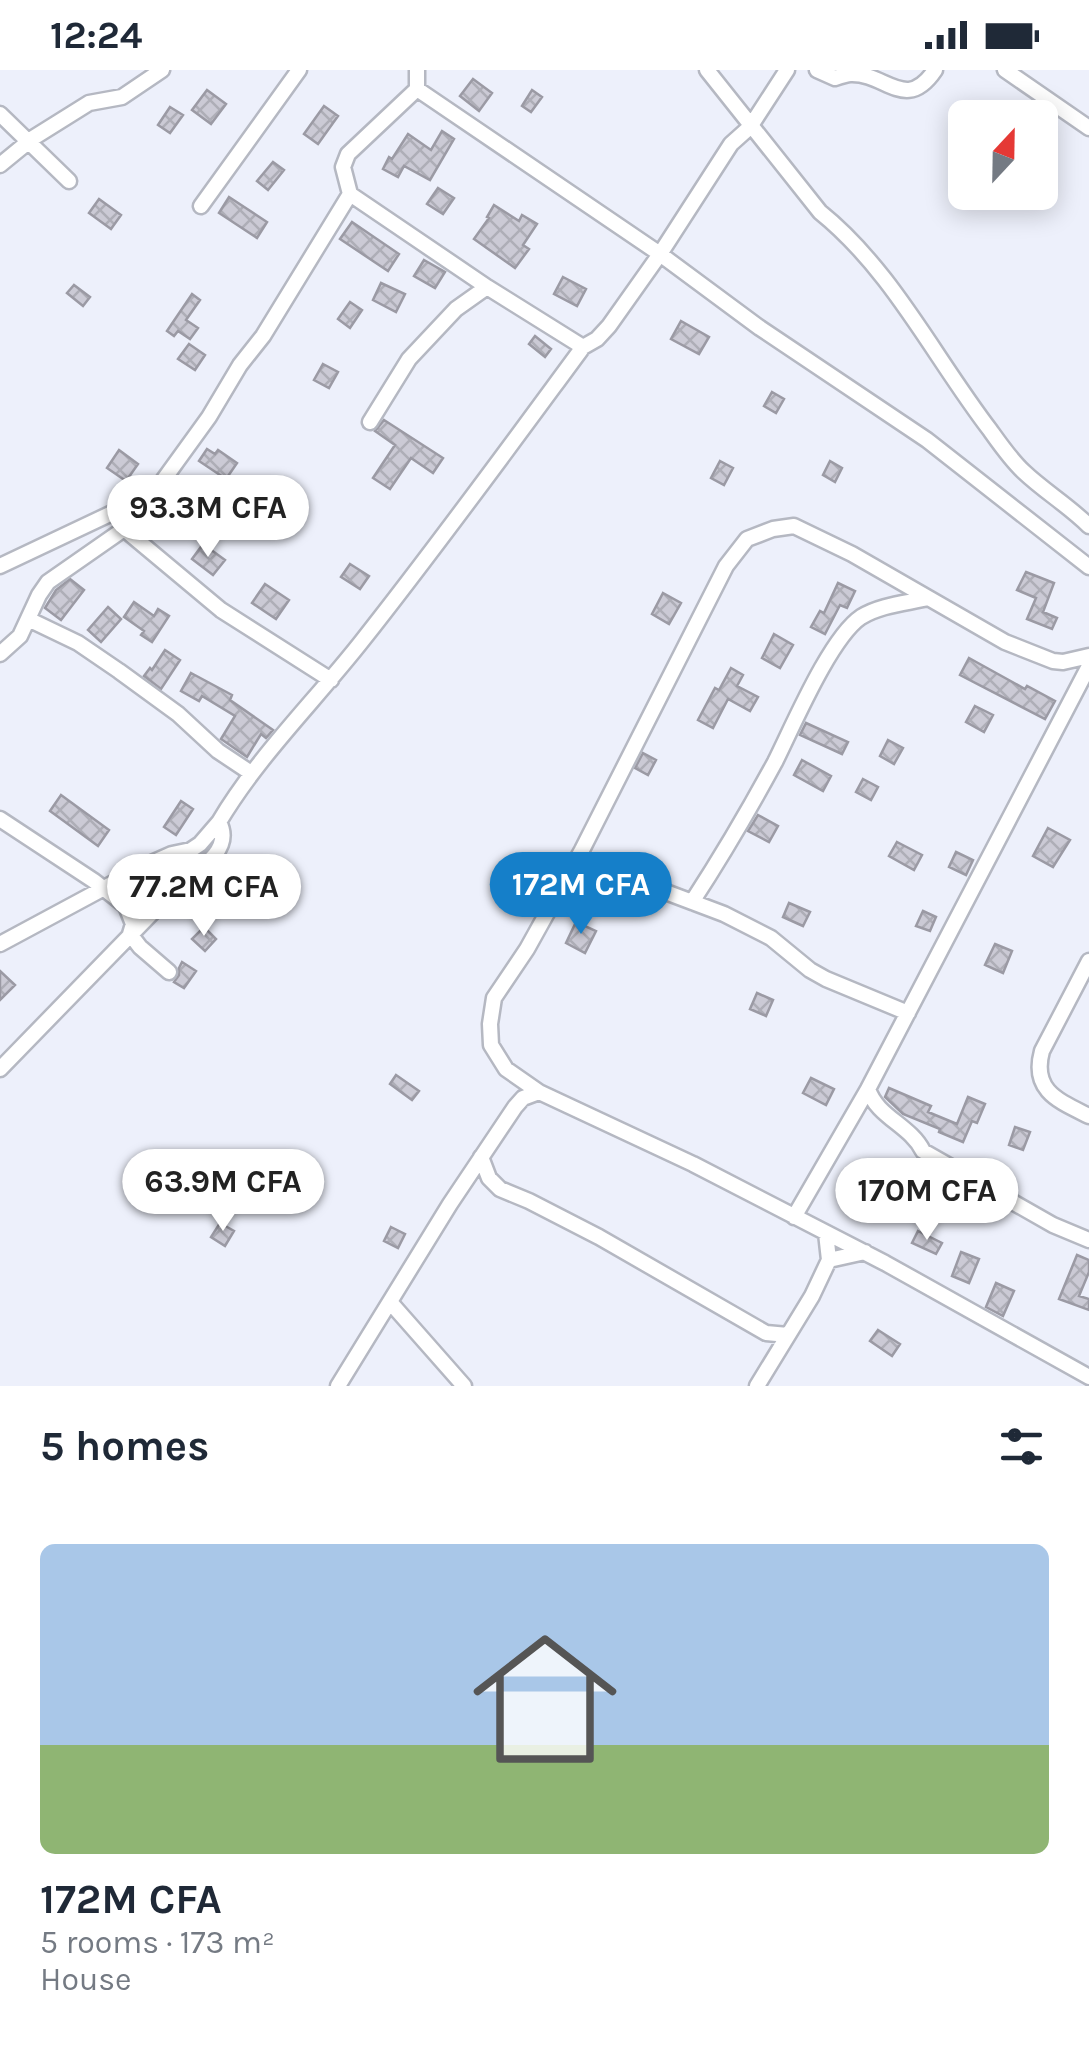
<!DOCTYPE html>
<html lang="en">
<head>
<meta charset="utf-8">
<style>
	:root { --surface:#fff; --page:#f2f2f3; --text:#1f2937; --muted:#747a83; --accent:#157fc9 }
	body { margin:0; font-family:Karla,sans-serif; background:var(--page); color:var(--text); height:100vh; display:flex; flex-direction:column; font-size:38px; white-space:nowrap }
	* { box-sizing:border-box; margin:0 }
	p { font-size:32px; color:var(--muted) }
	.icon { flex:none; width:55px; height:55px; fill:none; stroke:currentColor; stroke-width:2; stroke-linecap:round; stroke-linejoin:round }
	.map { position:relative; height:1316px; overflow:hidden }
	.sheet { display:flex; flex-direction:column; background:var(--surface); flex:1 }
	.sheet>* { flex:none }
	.needle { width:65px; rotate:22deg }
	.fabs { position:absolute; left:948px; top:30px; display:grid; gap:20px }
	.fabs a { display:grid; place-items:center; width:110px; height:110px; border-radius:15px; background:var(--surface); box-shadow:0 5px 25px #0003; font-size:50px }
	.price { position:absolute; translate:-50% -85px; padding:0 22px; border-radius:35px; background:#fff; color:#222; font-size:32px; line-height:65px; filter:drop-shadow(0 2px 5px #0008) }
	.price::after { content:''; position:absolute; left:50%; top:60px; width:30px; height:22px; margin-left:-15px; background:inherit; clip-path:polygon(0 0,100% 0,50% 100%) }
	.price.active { background:var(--accent); color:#fff }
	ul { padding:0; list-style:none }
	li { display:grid; align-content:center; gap:20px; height:530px; padding:0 40px }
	li span { display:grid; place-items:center; height:310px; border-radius:15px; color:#555 }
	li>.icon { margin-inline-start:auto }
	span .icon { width:180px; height:180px; fill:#fffc; stroke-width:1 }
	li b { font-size:42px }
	h2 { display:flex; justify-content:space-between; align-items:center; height:120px; padding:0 40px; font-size:42px }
	.status { display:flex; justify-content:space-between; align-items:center; height:70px; padding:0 50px; background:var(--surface); direction:ltr }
	.status svg { height:28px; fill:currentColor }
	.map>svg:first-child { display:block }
	.building { fill:url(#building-cross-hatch); stroke:#9b9aa4; stroke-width:2.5 }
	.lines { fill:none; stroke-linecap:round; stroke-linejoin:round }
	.street-casing { stroke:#b5b8c2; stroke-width:19 }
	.street { stroke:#fff; stroke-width:14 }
</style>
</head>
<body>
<div class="status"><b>12:24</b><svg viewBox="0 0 49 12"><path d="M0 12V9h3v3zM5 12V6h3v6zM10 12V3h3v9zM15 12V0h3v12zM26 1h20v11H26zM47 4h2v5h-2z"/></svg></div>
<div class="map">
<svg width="1089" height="1316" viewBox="0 0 1089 1316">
	<defs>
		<pattern id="building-cross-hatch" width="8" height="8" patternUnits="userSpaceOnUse" patternTransform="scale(2.5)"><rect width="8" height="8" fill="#cbcad5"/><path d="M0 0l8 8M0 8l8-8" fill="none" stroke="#aeaeb7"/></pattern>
	</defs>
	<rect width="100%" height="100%" fill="#edf0fb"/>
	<path class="building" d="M473,9L492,23L479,41L460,26Z
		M207,20L226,34L211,54L192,40Z
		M532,20L542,27L531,42L522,36Z
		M324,36L338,46L318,74L304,64Z
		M170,37L183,45L170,63L158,55Z
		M442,61L454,69L430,110L404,96L398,107L383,99L389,87L392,89L408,64L431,80Z
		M273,92L284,100L268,120L257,111Z
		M438,118L454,128L443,144L427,134Z
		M229,127L267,152L257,168L219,143Z
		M99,129L121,145L111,159L89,143Z
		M494,135L519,151L522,145L537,154L523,175L529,179L515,198L474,169L489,148L487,147Z
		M352,152L399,184L388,201L340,169Z
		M424,190L445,202L435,218L414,206Z
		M563,207L586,219L577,236L554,224Z
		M381,213L405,224L396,242L373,230Z
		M74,215L90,227L83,236L67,223Z
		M192,224L200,230L186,250L198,258L190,269L178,261L174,266L167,261Z
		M350,232L362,240L350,258L338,249Z
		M681,251L709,267L699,284L671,269Z
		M535,266L551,279L545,287L529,274Z
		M189,274L205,285L195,300L178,289Z
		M323,294L338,302L329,318L314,310Z
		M772,322L784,329L776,343L764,336Z
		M384,350L443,388L433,403L411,388L390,419L373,408L395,375L375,361Z
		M207,379L215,384L218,380L237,393L226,409L199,391Z
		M119,380L138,394L126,411L107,398Z
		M720,391L733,398L724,415L711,408Z
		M830,391L842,398L835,412L823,405Z
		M203,474L225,490L213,505L192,489Z
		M350,494L369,506L360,519L341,507Z
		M1026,502L1054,513L1043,542L1057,548L1052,559L1027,549L1036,528L1017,520Z
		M70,509L84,520L61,550L45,538L56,520Z
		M838,513L855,521L847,538L840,535L825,564L811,557L820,541L824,543Z
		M265,514L289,530L276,549L252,533Z
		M663,523L681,533L669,554L652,544Z
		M134,532L154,546L158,539L169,546L152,572L141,565L144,561L124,547Z
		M108,537L121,549L101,572L88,560Z
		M774,564L793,575L780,598L762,588Z
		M165,580L180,590L161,619L144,606L150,598L152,600Z
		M969,588L1025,619L1027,616L1055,631L1045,649L960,605Z
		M731,598L743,605L737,616L758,627L750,641L728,629L713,658L698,650L715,618L719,620Z
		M191,603L232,625L230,630L273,660L266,668L261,664L247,687L221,669L235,646L202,626L199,631L181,621Z
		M975,636L993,645L984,662L966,652Z
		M806,653L848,672L842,684L800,665Z
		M888,670L903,678L894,694L880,686Z
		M643,683L656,690L648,705L635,698Z
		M802,690L831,706L823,721L794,705Z
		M863,709L878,717L871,730L856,722Z
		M61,725L109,760L98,776L50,741Z
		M181,731L193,739L176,765L164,757Z
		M758,745L778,756L769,772L748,761Z
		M1048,758L1070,770L1053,797L1033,786Z
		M897,772L922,785L914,800L889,786Z
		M956,782L973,790L966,805L949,797Z
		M789,833L810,842L803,856L783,847Z
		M923,841L936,847L930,861L916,856Z
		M576,852L596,861L585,883L566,873Z
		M204,857L216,869L205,881L192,869Z
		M995,874L1012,881L1003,903L985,895Z
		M182,892L196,901L184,918L174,912L179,905V898Z
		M0,901L15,915L0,930Z
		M757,923L773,930L766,946L750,939Z
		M396,1005L419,1021L412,1030L390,1014Z
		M811,1008L834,1019L826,1035L803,1023Z
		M889,1018L931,1036L928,1042L957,1054L968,1027L985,1034L977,1053L972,1051L963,1072L939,1062L940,1059L903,1044L885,1027Z
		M1015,1057L1030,1062L1023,1080L1009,1075Z
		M220,1153L234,1161L225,1176L211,1167Z
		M391,1157L405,1164L398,1178L384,1171Z
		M918,1161L942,1173L936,1184L912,1173Z
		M961,1182L979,1189L969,1213L952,1206Z
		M1077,1185L1089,1190V1202L1079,1226L1089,1229V1240L1059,1229Z
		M996,1213L1014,1221L1003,1246L986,1237Z
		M878,1260L900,1274L892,1286L870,1271Z"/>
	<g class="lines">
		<g class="street-casing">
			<path id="street" d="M417,0V19L348,84L343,97L350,124L487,217L583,277L597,269L609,256L660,184L731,74L750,57L787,0
				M707,0L820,142C892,200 934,287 990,360C1000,374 1011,390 1024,402C1044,421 1069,436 1089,456
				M817,0L835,8C838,7 847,4 851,4C886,3 906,43 935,0
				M1005,0L1089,58
				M417,19L660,184L760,258L927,370L1089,497
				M0,44L69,111
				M0,95L33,68L89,33L122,27L162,0
				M201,136L299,0
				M370,352L409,289L456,239L487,217
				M124,459L221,540L331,610
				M0,496L148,426
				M28,549L78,573L119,601L178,644L218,681L251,703
				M0,584L20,566L39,525L48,512L124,459L154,423L209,347L240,295L263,266L350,124
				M1089,586L1063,592L1053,591L1005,572L852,484L794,456L773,459L747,469L726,496L582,780L527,879L494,928L490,954L491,975L506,999L539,1022L693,1094L885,1193L1089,1307
				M0,749L94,811L126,836L133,854L130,864L140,877L169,902
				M582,780L581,787L586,792L724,844L771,868L810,900L826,909L908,943
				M692,832C722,786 749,740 775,692C793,656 830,568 861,547C880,535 907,533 928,528
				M0,874L145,796L172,784L191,780L200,774L219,752
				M1089,891L1042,981C1031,1021 1059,1031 1089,1046
				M0,999L186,808C206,796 232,777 219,752C259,685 314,632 362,571C438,475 510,376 583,277
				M868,1019C877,1047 910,1055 923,1081L1053,1155L1089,1170
				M481,1087L489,1108L500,1119L529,1131L599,1167L766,1263L788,1265
				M794,1147L868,1019L1089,596
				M829,1190L865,1182
				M390,1232L464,1316
				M338,1316L450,1134L515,1037L523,1028L539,1022
				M757,1316L812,1226L829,1190L826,1163"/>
		</g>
		<use href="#street" class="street"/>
	</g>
</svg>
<div class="fabs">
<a><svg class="needle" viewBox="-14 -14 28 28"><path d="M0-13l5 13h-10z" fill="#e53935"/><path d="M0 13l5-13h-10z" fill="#747a83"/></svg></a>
</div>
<b class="price" style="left:208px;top:490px">93.3M CFA</b>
<b class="price active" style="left:581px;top:867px">172M CFA</b>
<b class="price" style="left:204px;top:869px">77.2M CFA</b>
<b class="price" style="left:223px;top:1164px">63.9M CFA</b>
<b class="price" style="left:927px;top:1173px">170M CFA</b>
</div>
<section class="sheet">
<h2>5 homes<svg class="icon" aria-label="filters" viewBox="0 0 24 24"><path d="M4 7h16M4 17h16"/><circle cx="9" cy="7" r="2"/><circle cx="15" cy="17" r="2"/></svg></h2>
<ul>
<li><span style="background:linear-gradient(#a9c7e8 65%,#8fb573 0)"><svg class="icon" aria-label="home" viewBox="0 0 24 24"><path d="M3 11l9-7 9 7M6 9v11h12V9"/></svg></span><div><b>172M CFA</b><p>5 rooms · 173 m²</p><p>House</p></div></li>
</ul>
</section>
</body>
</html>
